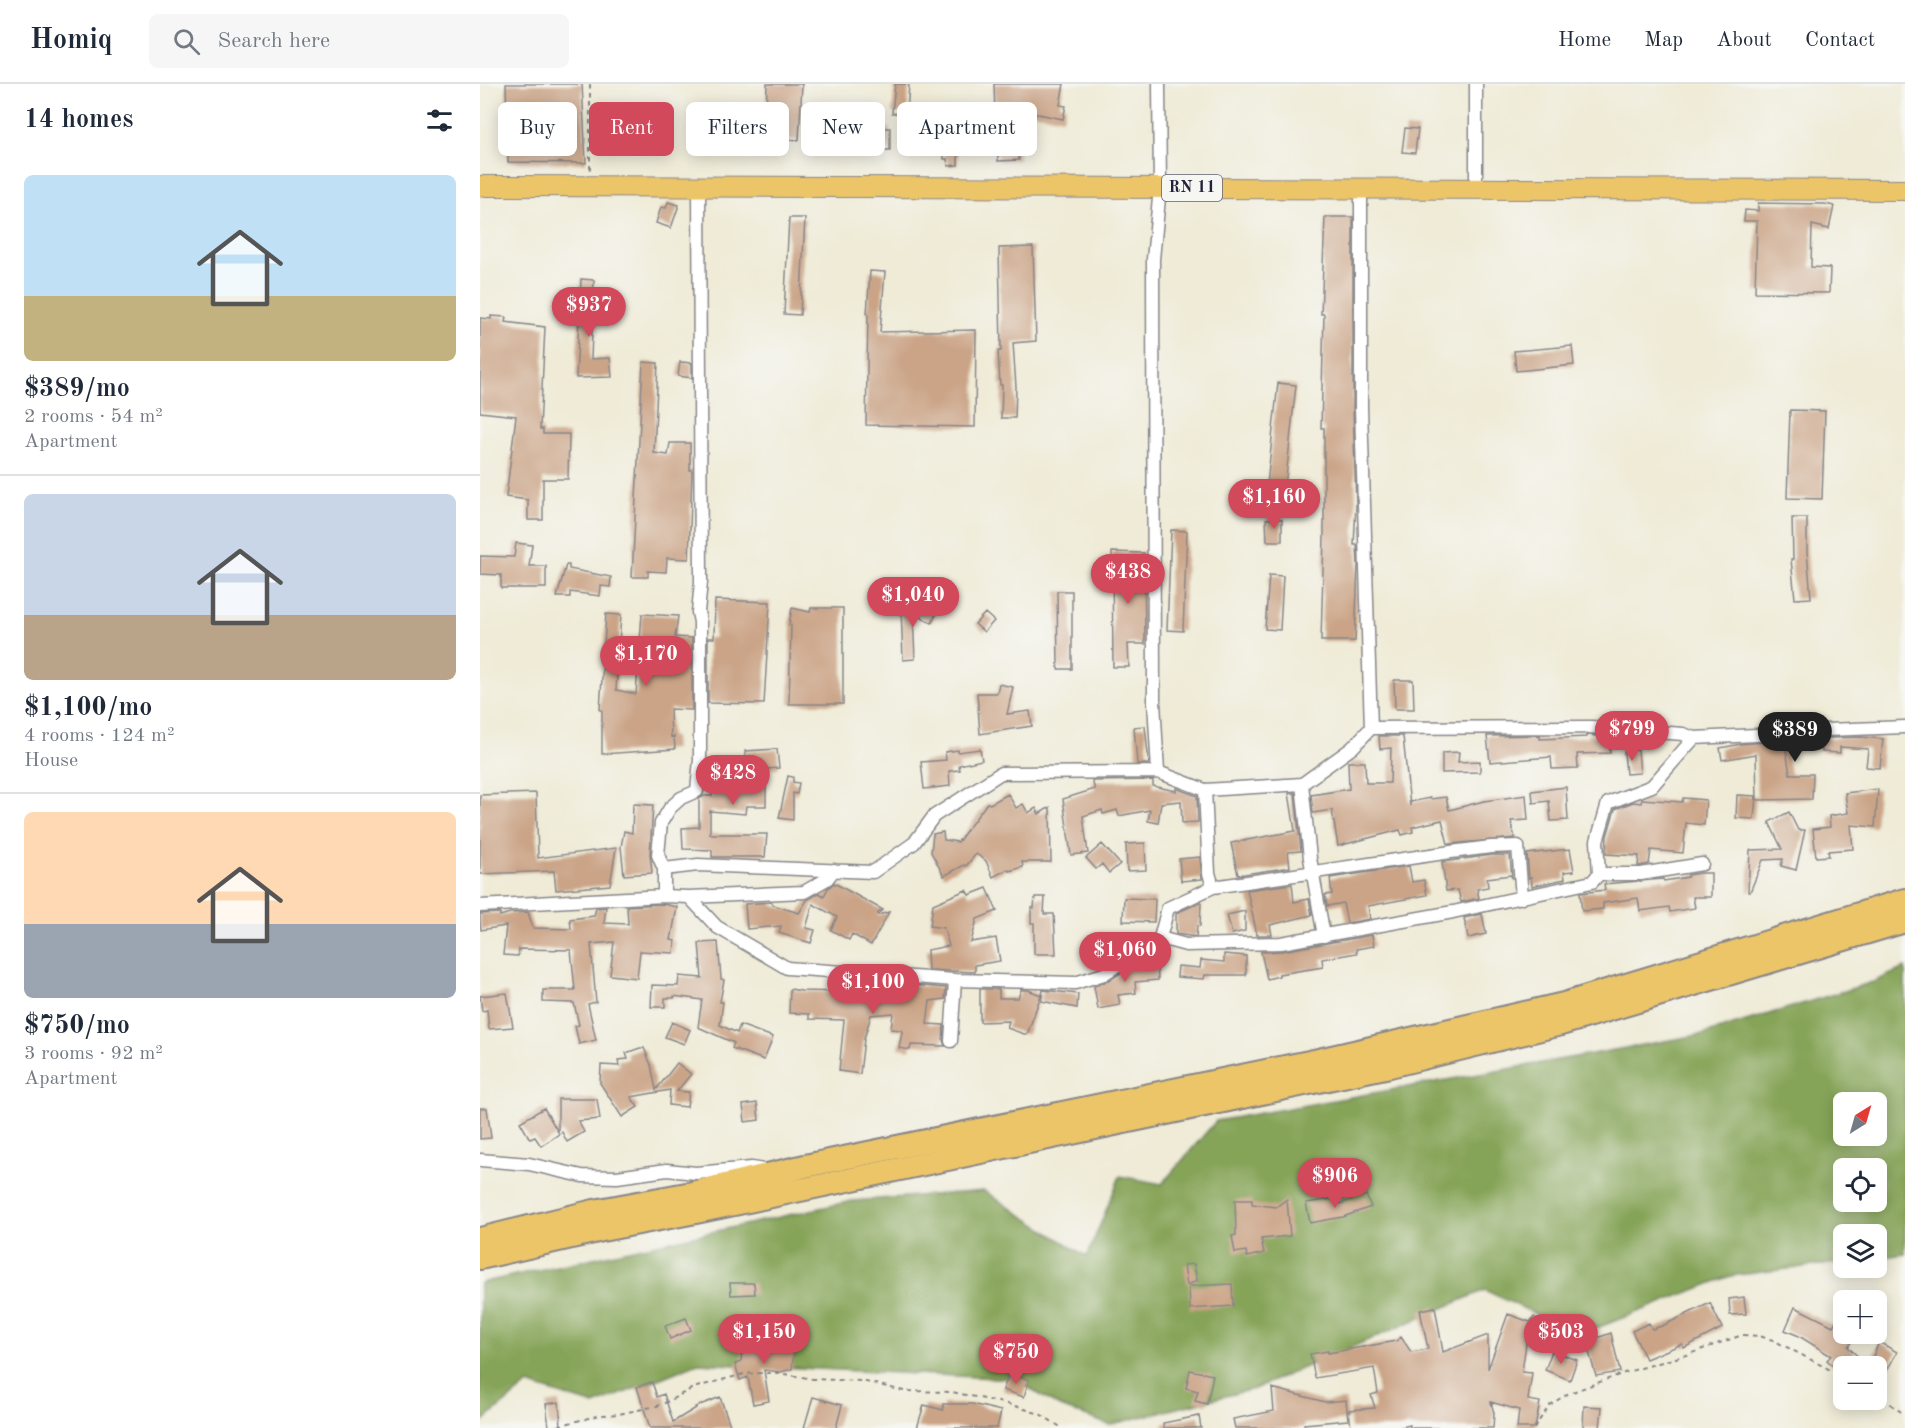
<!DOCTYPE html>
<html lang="en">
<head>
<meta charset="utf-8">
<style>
	:root { --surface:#fff; --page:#f6f6f7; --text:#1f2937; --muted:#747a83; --line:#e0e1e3; --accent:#d1495b }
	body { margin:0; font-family:"Old Standard TT",serif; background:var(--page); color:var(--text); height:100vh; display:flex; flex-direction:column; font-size:22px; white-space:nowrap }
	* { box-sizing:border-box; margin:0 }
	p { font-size:20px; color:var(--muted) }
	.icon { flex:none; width:33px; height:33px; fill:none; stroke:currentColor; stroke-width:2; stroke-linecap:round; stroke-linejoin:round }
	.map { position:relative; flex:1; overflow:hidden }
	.side { display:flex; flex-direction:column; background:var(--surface); width:480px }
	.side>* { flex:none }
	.hud { position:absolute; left:18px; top:18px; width:570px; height:54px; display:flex; gap:12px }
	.needle { width:39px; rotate:37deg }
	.controls { position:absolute; left:1353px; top:1008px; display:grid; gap:12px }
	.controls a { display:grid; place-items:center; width:54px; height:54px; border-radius:9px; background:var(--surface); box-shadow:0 3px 15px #0003; font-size:30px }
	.price { position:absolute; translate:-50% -51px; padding:0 14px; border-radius:21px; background:var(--accent); color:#fff; font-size:20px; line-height:39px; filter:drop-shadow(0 2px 3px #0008) }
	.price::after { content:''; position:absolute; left:50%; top:36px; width:18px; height:14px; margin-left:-9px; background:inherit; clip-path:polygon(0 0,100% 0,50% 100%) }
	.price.active { background:#222; color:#fff }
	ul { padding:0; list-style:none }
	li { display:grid; align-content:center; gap:12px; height:318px; padding:0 24px }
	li+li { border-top:2px solid var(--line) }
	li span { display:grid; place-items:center; height:186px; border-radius:9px; color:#555 }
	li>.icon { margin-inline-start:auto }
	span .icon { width:108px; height:108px; fill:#fffc; stroke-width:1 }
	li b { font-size:26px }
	h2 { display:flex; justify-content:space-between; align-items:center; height:72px; padding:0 24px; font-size:26px }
	.tag { padding:0 21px; border-radius:9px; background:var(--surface); box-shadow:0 3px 15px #0003; font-size:21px; line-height:54px }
	.tag.active { background:var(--accent); color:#fff }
	header { display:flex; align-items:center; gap:36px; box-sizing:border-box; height:84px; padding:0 30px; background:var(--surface); border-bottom:2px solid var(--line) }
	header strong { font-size:28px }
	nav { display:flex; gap:33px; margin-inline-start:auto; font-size:21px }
	.search { width:420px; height:54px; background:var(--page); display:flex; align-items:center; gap:15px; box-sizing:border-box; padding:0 21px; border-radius:9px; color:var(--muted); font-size:22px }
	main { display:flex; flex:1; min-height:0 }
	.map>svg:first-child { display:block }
	.forest { fill:#86a458; stroke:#54634a; stroke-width:1.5; fill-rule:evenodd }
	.building { fill:#cba487 }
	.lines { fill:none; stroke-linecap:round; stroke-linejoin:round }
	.street-casing { stroke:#888689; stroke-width:15 }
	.primary-casing { stroke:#888689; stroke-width:22 }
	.highway-casing { stroke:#888689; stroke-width:26 }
	.path { stroke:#888689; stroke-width:2; stroke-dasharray:4.5 4.5; stroke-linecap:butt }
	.street { stroke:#fff; stroke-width:12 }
	.primary { stroke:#edc569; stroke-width:20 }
	.highway { stroke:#edc569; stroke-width:22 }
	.labels { text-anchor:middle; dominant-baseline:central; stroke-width:6; stroke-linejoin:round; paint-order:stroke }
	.shield { fill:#f6f6f2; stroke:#626272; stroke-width:1.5 }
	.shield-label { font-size:16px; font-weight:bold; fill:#22223b }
</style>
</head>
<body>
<header>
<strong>Homiq</strong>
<div class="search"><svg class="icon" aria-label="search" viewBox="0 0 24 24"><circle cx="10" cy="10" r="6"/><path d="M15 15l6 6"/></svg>Search here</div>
<nav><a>Home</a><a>Map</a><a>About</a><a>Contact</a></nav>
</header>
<main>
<section class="side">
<h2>14 homes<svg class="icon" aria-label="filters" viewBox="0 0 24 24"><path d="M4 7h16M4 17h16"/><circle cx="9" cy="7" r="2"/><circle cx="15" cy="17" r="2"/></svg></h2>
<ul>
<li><span style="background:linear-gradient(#bfe0f5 65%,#c2b280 0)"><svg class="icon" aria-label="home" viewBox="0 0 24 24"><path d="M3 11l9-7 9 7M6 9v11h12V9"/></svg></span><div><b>$389/mo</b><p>2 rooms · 54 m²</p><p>Apartment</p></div></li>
<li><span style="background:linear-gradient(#c9d6e8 65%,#b9a48a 0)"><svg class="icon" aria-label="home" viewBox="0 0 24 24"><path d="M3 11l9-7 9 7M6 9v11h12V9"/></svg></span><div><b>$1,100/mo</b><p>4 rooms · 124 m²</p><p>House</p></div></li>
<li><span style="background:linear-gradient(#ffd9b3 60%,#9aa5b1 0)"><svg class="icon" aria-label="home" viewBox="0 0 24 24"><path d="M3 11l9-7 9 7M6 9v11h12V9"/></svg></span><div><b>$750/mo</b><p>3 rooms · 92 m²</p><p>Apartment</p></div></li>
</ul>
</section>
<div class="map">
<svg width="1425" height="1344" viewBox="0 0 1425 1344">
	<rect width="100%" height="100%" fill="#f6f6f2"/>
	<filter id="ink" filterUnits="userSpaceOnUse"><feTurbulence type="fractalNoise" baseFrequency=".0167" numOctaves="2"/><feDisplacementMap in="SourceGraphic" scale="12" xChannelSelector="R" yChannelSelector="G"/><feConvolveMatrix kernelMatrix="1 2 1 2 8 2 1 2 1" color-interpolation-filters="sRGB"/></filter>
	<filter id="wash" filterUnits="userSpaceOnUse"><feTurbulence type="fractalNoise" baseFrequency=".008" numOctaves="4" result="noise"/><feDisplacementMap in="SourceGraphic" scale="24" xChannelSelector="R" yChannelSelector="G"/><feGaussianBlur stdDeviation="1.35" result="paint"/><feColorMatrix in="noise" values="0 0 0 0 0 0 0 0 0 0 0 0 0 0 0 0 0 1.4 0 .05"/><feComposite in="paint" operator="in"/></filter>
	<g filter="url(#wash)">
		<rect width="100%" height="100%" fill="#efebd7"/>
		<path class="forest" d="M1425,884V1170L1397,1174L1396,1150H1364L1363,1178L1250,1192L1099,1251L1005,1206L774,1305L629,1341L578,1322L535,1295L218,1279L114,1321L48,1300L0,1340V1199L372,1117L504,1107L607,1173L640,1092L682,1100L736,1037L1224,950L1393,898ZM1364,1018H1396V1052H1364ZM1364,1084H1396V1118H1364Z"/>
		<g id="blocks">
			<path class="building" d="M26,0H102L106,79L28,78Z
				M287,0H322L319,56L285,54Z
				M415,0H429L427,30L412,29Z
				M514,0H584L580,21L586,22L583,35L548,28V32L515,31Z
				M471,33L487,34V36L514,35L515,49L471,51Z
				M382,44H410V66H382Z
				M925,44L938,45L935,69L922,68Z
				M538,52L539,76L518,77L517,53Z
				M478,54V81L468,82L467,75H464L463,55Z
				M188,118L199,121L191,144L176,139L181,123L186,124Z
				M1278,119L1345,120L1354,122L1349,145L1332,141L1331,183L1350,184L1349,209L1275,208L1277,137H1264L1265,126L1278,127Z
				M845,133H873V324L876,421L874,461H877L878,481L875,557H841L844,452V344H841L844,230H841Z
				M309,134H325L320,231L304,230Z
				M553,163L556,257L533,259L536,303L535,334H521L522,301H520L518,267H521L519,164Z
				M390,187L405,188L400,248L496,246L495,343L386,341L388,230H387Z
				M101,195L114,196L111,275L130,274L132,293L96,294Z
				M11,232L26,233L25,238L65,243L60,345H63V350H89L88,395H63V436H48V416L26,413L36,332L0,328V234L11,235Z
				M1092,262L1094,281L1036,287L1034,267Z
				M163,278L178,279L174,369L188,371L190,359H210V386H212L209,475L187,474L186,488L168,487V493H152Z
				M200,278L212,279V294L198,292Z
				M798,299L816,301L804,412L786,410Z
				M1310,326L1345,327L1342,415L1307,414Z
				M1312,434H1327V467L1331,514L1315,515L1311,475H1313Z
				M786,435H802V457H787Z
				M691,446L707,447L703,547L687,546Z
				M36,459L52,461L49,482H66V504H21V491L0,490V472L34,473Z
				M632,468L664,469L665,560H648L649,583H633Z
				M86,481H89V485L131,493L130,503L121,502L120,512L90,508V513H77Z
				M789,491L803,492L800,546L785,545Z
				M577,507H592V585H578Z
				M235,516L290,518L284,620L228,619V554H234Z
				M445,522L457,528L452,539L433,529L435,575L423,576L421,524H444Z
				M312,524L330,528L331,524H363V620H309L311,541H309Z
				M505,529L514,537L504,548L495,540Z
				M126,530L141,531L136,606L156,610L162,530L198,532L195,553L212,554V626L190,625L191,653L194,652L195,665L122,670V626H120Z
				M914,596H933L934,625H915Z
				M519,600L533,603L527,630L550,627L552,642L500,650L497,609H517Z
				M665,642L669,680H657L654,643Z
				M1060,651V655L1107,653V651L1129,653L1130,669L1097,670L1098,684L1072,685L1071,673L1010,678L1007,652Z
				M899,652H923L930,722V718L950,714V715L966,713L969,726L1004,717L1046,711L1048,736L1031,737L1035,754L968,760L962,736L932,743L933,748L922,751L920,746L858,762L852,726L833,729L831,711L869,705L868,678H885L886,699H910L911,664L900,665Z
				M1381,653L1403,655L1400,684L1386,683L1388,665L1360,663V669L1342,668V665L1306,666L1310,690H1333L1332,715L1277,716L1276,670L1242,676L1240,664L1261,660L1321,655Z
				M297,665L299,684L286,685V722H266L265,730L230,727V750H287L285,773H232V766L203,765L202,744L219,743V715L224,712H232V678H266L265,667Z
				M500,665L502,676L479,681L480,686L469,687L470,702L444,705L441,678L466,676L465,668L478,666V668Z
				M1158,666L1160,689L1146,690L1144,668Z
				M979,668L978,678L1000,677V688L962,689V669Z
				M308,692L313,693V698L319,699L317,710L313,709V736L299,734Z
				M673,696V702L696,707V704L717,712L718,738L702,739L701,717L681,719L678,739L668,737L670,726L639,732L637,726L623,730L622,726L603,732L608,769L591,771L583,715L615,705L612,697Z
				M1086,703L1088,736L1071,737L1069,717L1053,719L1052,707Z
				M1398,705L1395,743L1371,741L1373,765L1348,767L1349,772L1336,773L1333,745L1350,743L1349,732L1368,729L1365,709Z
				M56,709L58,774L136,764L130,801L76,806L74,787L0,790V711Z
				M809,709H815L821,767L808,768L810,783L758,791L751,759L815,747Z
				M528,710L536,724L543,720L548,729L556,724L559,730L570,723L571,778H542L543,783L529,787L528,785L513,793L506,777L496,770L486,782L484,781L464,792L451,768L453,750L463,748L464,756L478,758L507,719L510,720Z
				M1257,711L1276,712L1274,735L1256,734Z
				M1203,714L1226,716L1224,741L1206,739L1203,769L1171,766L1169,780L1160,782H1158L1159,772L1126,770L1127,752L1135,725L1153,718L1161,719L1162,715L1202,718Z
				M153,720L173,721L170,770L172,789L144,791L141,763L144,747L152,749Z
				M1309,728L1318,746H1325L1316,786L1301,782L1303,775L1283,776L1270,808H1268L1270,766L1302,765L1289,738Z
				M665,759L666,786L647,787L646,760Z
				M622,760L640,780L629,789L622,780L616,785L606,774Z
				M1090,765L1094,787L1084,788L1085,795L1052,802L1051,793L1049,794L1047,770Z
				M1012,771H1030L1032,795L1031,791L1007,794L1008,803L997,805L999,814L981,818L978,806L966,807L962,778Z
				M720,773L722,795L701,797L699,775Z
				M929,782L932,798L944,796L947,811L888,822L890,835L867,839L863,819L847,822L845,811L852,810L850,794Z
				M1220,789H1231V813H1213L1215,824L1190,828L1189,823L1160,827L1158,814L1123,819V825L1102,827L1100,809L1125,806L1124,800L1183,795L1184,797L1208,793V791Z
				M354,799L403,826L398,829V831L409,828L391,861L372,850L369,856L351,846L357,833L333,820L326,844L335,846L331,859L299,849L301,842L267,845L265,820L292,818L293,821L319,829L327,816L339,809L344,812L348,804Z
				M812,800L814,818L829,815L832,831L790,841L792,851H777L767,806Z
				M507,804L517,827L497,835L491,858L516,854L520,877L495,881V888L448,886L447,866L469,862L464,844L450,842L453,820L486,806L489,811Z
				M555,813H565L564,830H574L576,870H554V839H551V824H554Z
				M644,814L675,815L674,838L643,837Z
				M721,818L720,842H717L716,853L696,850V829Z
				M183,820L197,823L191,856L195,857L194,869L160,867L157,894L130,891L134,858L111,860L116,918L108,920L116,956L99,960L95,942L99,941L94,919L63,918V906H95L91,866L39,865L38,872L23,871L26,842L1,846L0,837V830L20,829V832L30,829L48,828L53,844L91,845L90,835L114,832L116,824L126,823L124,839L148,840L147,822Z
				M765,827V847L752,850L747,831Z
				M1002,830L1006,850L988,854L984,834Z
				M622,849L638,870H640L623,881L607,860Z
				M892,851L894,862L876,865L877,869L842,875L843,883L799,890V892L787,895L781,868L802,867Z
				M238,858L241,895L244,896L240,918H243L240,941L257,949L260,941L293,953L284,976L252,964L254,959L218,943L222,916L194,912V914H185V923H171L172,901L198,902L199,892L222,894L219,859Z
				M744,870L766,872V891H725L724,895L697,893L698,882L720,884L721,876L744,878Z
				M677,876L678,896L655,898L656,909L638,911L640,921L618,925L614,902L628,897L660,877Z
				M419,900L466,904L465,915L450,917L447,940L464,941L463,956L465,962L431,961L430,966L419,964L422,948L421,946L411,945L413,929L391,931L384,955L380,990L359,987L364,936L329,935V930L309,929L310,905L321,907L365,908V904Z
				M500,905H519V914H538L541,906H548L561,911L547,951L527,944L529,937L500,938Z
				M563,906L598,910L597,924L561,917Z
				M27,909L33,943L9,945L7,926L2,927L0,912Z
				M192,938L210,946L204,960L185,953Z
				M160,964H164L171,981L176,1006L197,979L211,990L197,1007L209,1008L207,1023L189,1021L190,1006L151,1013L158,1023L142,1033L120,999L121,981L139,982L138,976L148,975L146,969Z
				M78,1015H117L120,1035L98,1037L104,1048L87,1058L82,1048L61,1062L55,1053L50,1055L40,1038L64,1024L78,1048Z
				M277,1019L279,1036L265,1038L263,1021Z
				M0,1024H7L11,1054L0,1055Z
				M886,1111L891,1123L863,1133L830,1139L826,1119L859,1114L860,1120Z
				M807,1115L810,1152L781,1155L784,1169L767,1173L766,1167L755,1169L752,1152L756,1151L755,1116H772V1120L796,1123Z
				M714,1180L717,1197L707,1201L704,1181Z
				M250,1199H274L275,1210L251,1211Z
				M752,1200L753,1222L710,1225L709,1202Z
				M1264,1213L1266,1230L1250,1231L1249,1215Z
				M1230,1219L1242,1244L1204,1264L1202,1260L1166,1275L1152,1247L1169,1239L1172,1245L1182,1242Z
				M955,1223L963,1268L1008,1251V1285L1028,1230L1050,1238L1054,1233L1067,1242L1056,1258L1047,1252L1042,1288L1052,1289L1048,1316L1060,1318L1055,1344H1037L1039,1326L1011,1318L1014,1329L1013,1344H930V1341L918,1344H871L869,1326L895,1324L891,1311L898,1309L894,1284L835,1294L830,1270L848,1267V1269L916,1257L921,1253L931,1268L948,1265L940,1226Z
				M1315,1223L1353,1242L1364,1224V1250H1376L1368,1263L1388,1282H1353L1347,1276L1351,1272L1319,1252L1305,1246Z
				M206,1234L211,1246L190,1255L185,1242Z
				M1131,1249L1140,1288L1116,1292L1106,1258Z
				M293,1256L315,1259L312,1285L301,1288L284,1286L289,1317L273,1320L268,1293L260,1296L255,1280L261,1278L262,1265Z
				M1399,1258L1417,1268L1396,1307V1282H1389Z
				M1072,1267L1097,1276L1090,1296L1065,1286Z
				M710,1286L733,1291L727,1320L715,1317L718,1307L706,1304Z
				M529,1289L549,1296L544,1313L523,1306Z
				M172,1298L177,1313L184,1310L193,1338L216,1324L215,1323L240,1313L251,1344H170L157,1303Z
				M792,1304L845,1318L866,1316L868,1336L824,1340V1343L816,1344H755L753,1335L794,1327Z
				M333,1313L362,1321L356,1344H324Z
				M79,1318L81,1342L69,1343L66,1320Z
				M463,1320H492L521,1327L517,1344H437L444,1321L463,1326Z
				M1104,1322L1122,1323L1120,1344H1103Z
				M719,1332L721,1344H684L683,1339Z"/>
		</g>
	</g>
	<g filter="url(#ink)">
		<use href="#blocks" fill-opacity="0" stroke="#888689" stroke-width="1.5"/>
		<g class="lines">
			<g class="street-casing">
				<path id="street" d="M881,105V324L891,644
					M996,105V0
					M678,688L674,617L673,175L680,104L679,0
					M822,700L830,774L844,852
					M725,706L729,789L733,803
					M184,785L218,781L393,788L434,759L454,732L521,689L678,688L725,706L822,700L872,664L891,644L1111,643L1203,650L1214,654L1297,650L1320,647L1425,643
					M1119,790H1161L1222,780
					M184,812V785L178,771L181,739L190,724L201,714L217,707L220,676V538L218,528L221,498L219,103
					M209,813L324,808L347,795L354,786
					M0,822L184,812L209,813L237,843L307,884L475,896L595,899L624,890L680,854L688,824L733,803L971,768L1011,763L1038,762L1042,814
					M680,854L706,861L801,859L973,828L1112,798L1119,790L1117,757L1128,719L1172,702L1214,654
					M471,957L475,896
					M0,1076L49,1080L102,1092L137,1093L187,1086L216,1089L271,1084L284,1086"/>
			</g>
			<g class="primary-casing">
				<path id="primary" d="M0,102L1425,106"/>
			</g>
			<g class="highway-casing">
				<path id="highway" d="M0,1155L114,1127L212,1109L325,1082L834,977L1084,920L1425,816
					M0,1174L122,1146L216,1128L910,982L1081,940L1425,837"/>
			</g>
			<path class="path" d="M110,0V87
				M1396,1309L1425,1331
				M70,1344L120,1331L139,1330L181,1321L213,1304L264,1290L284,1289H298L333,1295L382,1297L424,1307L472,1308L532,1321L560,1330L582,1344
				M1054,1344L1070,1321L1087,1310L1147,1288L1206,1271L1262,1251L1279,1252L1293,1256L1364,1293"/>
			<use href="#street" class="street"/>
			<use href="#primary" class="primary"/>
			<use href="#highway" class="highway"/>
		</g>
	</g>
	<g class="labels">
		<rect class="shield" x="682" y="91" width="60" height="26" rx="4.5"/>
		<g class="shield-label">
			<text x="712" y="104">RN 11</text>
		</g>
	</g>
</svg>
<div class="controls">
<a><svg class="needle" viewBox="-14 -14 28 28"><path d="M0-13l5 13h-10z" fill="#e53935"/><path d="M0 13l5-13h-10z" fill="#747a83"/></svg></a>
<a><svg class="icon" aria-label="locate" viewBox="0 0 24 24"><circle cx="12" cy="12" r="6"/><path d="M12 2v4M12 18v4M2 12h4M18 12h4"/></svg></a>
<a><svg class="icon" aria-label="layers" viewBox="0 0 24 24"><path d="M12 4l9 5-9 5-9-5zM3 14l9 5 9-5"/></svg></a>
<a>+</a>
<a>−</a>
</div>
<b class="price" style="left:109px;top:254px">$937</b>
<b class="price" style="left:794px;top:446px">$1,160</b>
<b class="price" style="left:648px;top:521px">$438</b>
<b class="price" style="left:433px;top:544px">$1,040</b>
<b class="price" style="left:166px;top:603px">$1,170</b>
<b class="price" style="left:1152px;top:678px">$799</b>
<b class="price active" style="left:1315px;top:679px">$389</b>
<b class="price" style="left:253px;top:722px">$428</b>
<b class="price" style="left:645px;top:899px">$1,060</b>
<b class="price" style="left:393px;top:931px">$1,100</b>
<b class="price" style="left:855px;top:1125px">$906</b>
<b class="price" style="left:284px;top:1281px">$1,150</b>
<b class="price" style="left:1081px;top:1281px">$503</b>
<b class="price" style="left:536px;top:1301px">$750</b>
<div class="hud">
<a class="tag">Buy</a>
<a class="tag active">Rent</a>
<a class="tag">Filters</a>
<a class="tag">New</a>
<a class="tag">Apartment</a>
</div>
</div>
</main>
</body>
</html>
